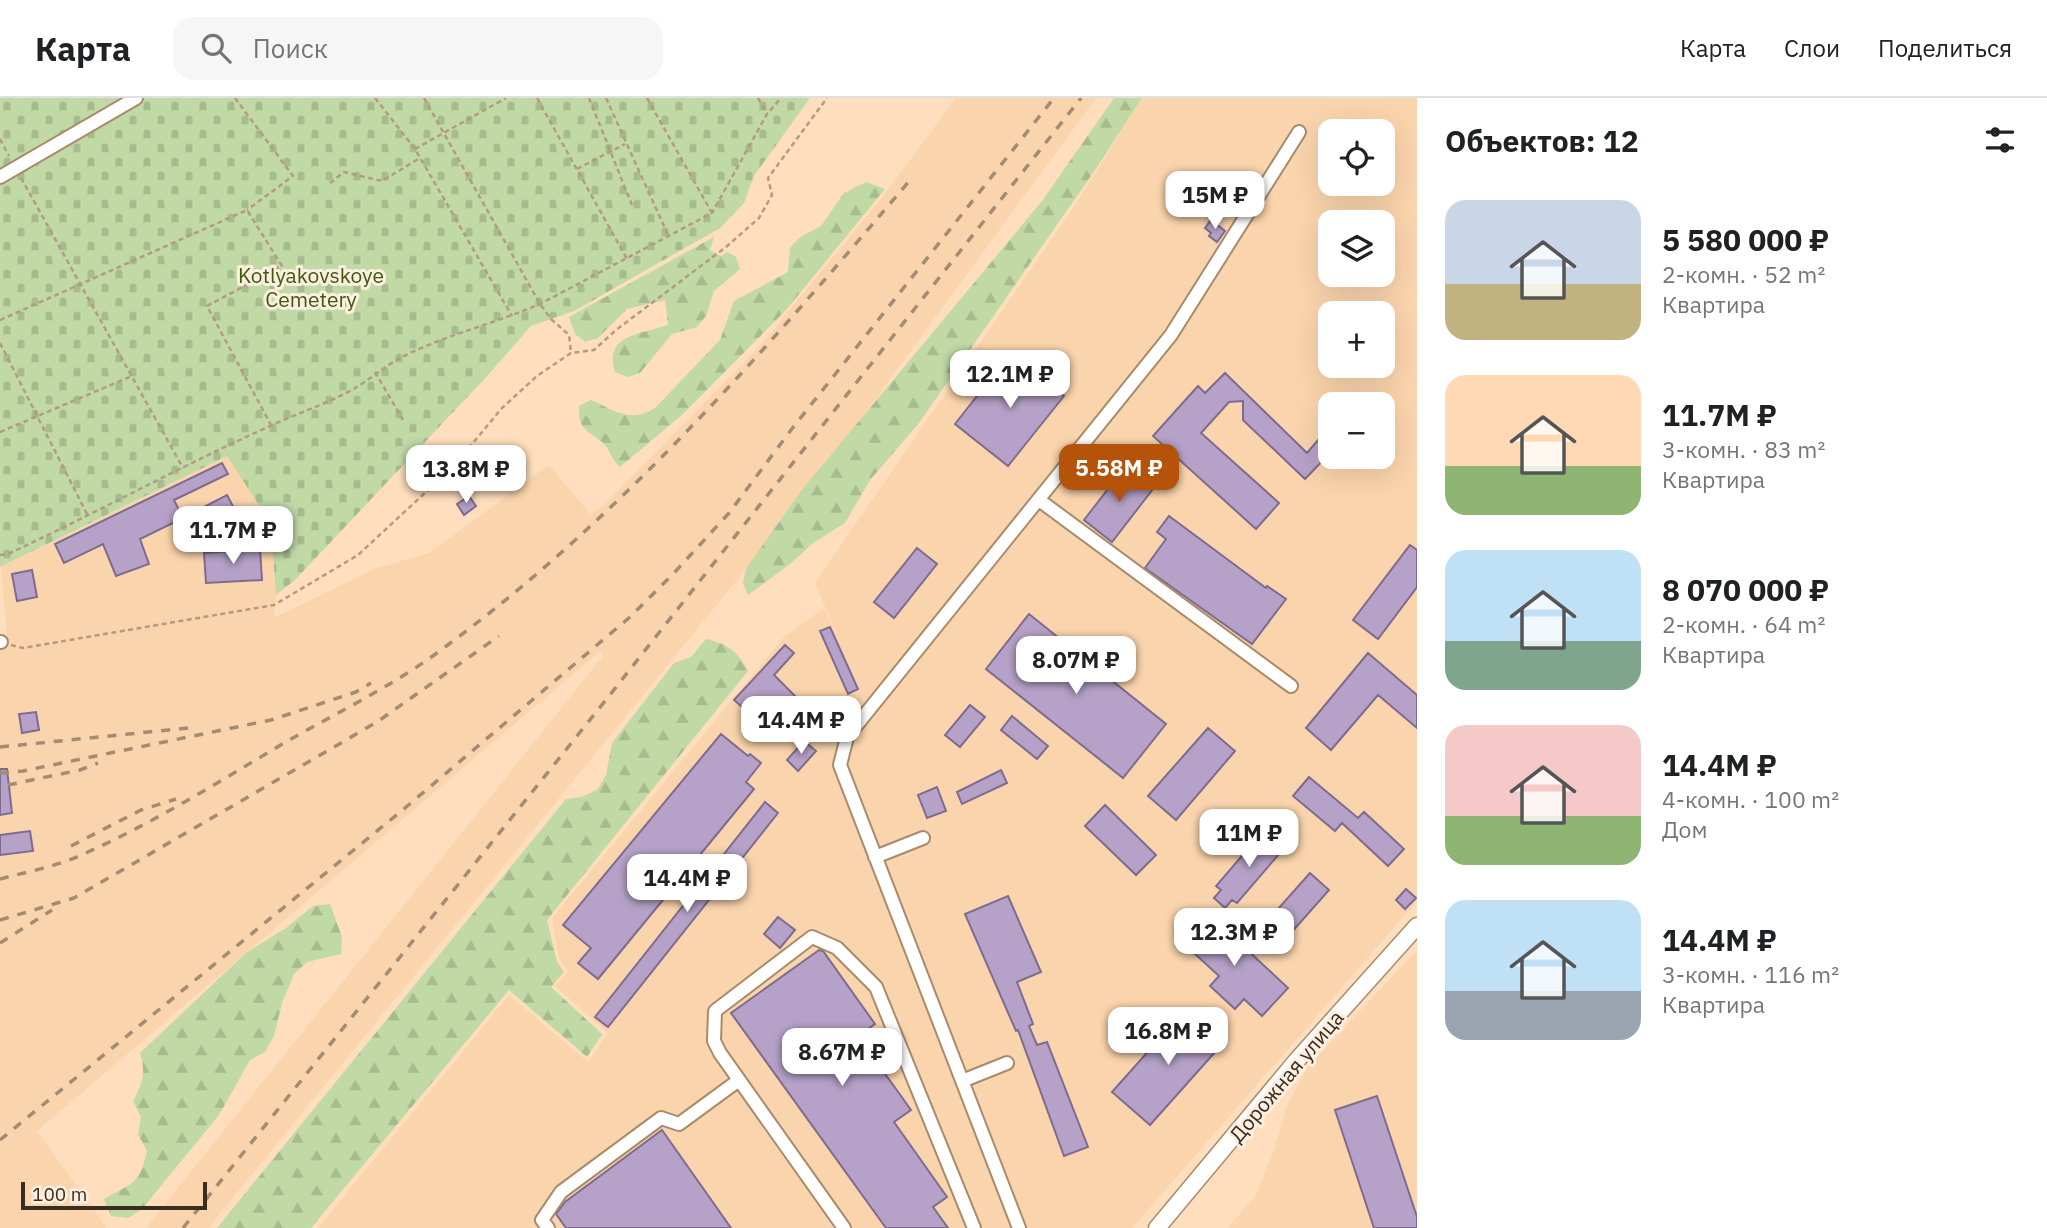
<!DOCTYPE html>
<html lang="ru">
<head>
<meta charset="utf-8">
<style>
	:root { --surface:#fff; --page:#f6f6f6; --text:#202124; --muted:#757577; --line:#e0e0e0; --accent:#b45309 }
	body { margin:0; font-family:"IBM Plex Sans",sans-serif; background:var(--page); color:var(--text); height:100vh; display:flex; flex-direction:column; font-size:26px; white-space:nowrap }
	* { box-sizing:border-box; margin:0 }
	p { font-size:23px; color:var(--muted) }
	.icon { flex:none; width:38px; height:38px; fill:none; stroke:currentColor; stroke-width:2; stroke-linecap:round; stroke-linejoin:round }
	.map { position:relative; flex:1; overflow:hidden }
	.details { display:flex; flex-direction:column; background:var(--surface); width:630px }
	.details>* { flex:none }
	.controls { position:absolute; left:1318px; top:21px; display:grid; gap:14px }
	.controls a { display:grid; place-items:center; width:77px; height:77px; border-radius:14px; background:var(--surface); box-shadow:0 7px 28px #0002; font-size:35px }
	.scale { position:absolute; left:21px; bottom:18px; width:186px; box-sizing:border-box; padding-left:7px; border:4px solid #392d20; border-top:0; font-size:19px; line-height:24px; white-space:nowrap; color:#392d20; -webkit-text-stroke:5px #fcefe2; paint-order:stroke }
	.price { position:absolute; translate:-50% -60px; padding:0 16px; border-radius:14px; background:#fff; color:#222; font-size:23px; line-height:46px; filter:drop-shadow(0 2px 4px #0008) }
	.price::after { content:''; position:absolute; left:50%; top:42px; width:21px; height:16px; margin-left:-10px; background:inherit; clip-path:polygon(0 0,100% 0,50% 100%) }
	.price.active { background:var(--accent); color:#fff }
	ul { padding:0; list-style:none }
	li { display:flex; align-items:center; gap:21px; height:175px; padding:0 28px }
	li span { display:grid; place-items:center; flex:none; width:196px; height:140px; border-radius:21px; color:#555 }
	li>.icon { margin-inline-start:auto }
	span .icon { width:84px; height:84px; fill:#fffc; stroke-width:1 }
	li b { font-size:30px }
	h2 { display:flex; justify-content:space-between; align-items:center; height:84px; padding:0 28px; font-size:30px }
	header { display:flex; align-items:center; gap:42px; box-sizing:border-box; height:98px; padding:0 35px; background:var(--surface); border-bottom:2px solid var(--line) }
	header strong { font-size:33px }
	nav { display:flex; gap:38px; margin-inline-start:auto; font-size:24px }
	.search { width:490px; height:63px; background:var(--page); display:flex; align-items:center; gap:18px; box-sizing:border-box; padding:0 24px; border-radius:21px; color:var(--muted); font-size:26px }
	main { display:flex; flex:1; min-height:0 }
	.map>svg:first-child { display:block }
	.built { fill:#fad4ac; fill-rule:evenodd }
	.forest { fill:url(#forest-firs) }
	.cemetery { fill:url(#cemetery-stones) }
	.building { fill:#b6a2c8; stroke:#7e6c8e; stroke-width:2 }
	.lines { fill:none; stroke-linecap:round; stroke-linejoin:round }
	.minor-casing { stroke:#a88b6b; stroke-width:16 }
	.major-casing { stroke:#a88b6b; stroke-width:19 }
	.path { stroke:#b39b81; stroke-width:2.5; stroke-dasharray:5 3.5; stroke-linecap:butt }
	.minor { stroke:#fff; stroke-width:12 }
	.major { stroke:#fff; stroke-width:16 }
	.rail { stroke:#a28c73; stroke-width:3.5; stroke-dasharray:9 9; stroke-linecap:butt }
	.labels { text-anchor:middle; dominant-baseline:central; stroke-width:6; stroke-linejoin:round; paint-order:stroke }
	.park-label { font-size:21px; fill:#3d5b0b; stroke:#fcefe2 }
	.street-label { font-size:21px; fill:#392d20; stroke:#fcefe2 }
</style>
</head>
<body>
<header>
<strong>Карта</strong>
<div class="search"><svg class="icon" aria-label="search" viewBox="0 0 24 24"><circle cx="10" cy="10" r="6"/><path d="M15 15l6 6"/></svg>Поиск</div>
<nav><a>Карта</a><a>Слои</a><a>Поделиться</a></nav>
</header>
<main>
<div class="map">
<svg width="1417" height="1130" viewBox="0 0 1417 1130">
	<defs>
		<pattern id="forest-firs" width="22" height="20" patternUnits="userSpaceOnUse" patternTransform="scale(1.75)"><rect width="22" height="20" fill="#c0d9a5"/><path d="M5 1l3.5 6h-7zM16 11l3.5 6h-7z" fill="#a6bb8e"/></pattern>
		<pattern id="cemetery-stones" width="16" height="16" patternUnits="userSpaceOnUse" patternTransform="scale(1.75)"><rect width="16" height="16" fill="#c0d9a5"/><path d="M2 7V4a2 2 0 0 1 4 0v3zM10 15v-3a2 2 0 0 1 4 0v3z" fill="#a6bb8e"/></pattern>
	</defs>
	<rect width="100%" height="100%" fill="#fedebc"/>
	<path class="built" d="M956,0H1096L795,411L208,1130H146L603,558L600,553L37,1033L107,1130H0V551L8,550L1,469L227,358L271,426L276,497L274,520L374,471L429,455L549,367L591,417L607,404L761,247L888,92Z
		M1142,0H1417V803L1132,1130H318L509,897L588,964L608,935L555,888L568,874L559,861L552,820L785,538L824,510L842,548L815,485L1077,104ZM1330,33H1382V86H1330ZM1330,124H1382V177H1330ZM1330,215H1382V268H1330ZM1330,306H1382V359H1330Z
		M1417,852V1130H1227L1255,1099L1273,1055L1287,1008L1307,970Z"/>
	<path class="forest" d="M1114,0H1142L1093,75L919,325L870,382L845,425L813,445L790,466L748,497L743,485L746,471L801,393L1042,103Z
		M866,84L885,91L786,212L684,315L620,369C611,361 610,353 605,347C589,331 578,335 579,308L591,302C614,312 631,326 655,310L720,242L734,203L788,174L790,150L799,140L821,128L844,95Z
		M714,139L710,152L721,158L727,154L736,159L740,171L714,193L706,218L697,229L672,236L640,275L628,279L615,274C603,237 641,236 668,227L665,202L627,211L598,240L585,244L575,236L569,219Z
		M706,541C730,547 736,552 748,573L547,822L557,864L564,874L551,889L602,936L587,959L509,892L311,1130H217L566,701L582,699L598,691L606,677L612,645L674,565L691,559Z
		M330,806L342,839L341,856L307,864L294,876L282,905L274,938L265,954L250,962L219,1017L142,1111L128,1120L111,1118L104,1101C133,1084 139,1088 147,1053L138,1036L141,1019L133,1003C143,986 146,974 140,955L246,855L286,830L313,808Z"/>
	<path class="cemetery" d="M0,0H810L754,78L744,105L720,130L574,213L531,228L488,277L295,482L276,497L271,426L227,358L0,469Z"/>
	<path class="building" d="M1211,122L1225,133L1217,144L1209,138L1211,135L1205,130Z
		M1011,255L1064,298L1008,368L955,326Z
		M1225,275L1307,355L1330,328V355L1305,381L1243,322V303L1229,304L1201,335L1279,405L1256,431L1153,338L1198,288L1205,295Z
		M222,365L228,376L174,402L183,420L140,441L149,466L116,478L103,446L64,465L55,446Z
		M1125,369L1153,391L1112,444L1084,422Z
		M227,397L236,414L214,426L204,409Z
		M469,398L476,408L464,417L457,406Z
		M1169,418L1266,490L1267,488L1286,501L1252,546L1145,470L1166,441L1157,434Z
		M1410,447L1417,452V489L1378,541L1353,522Z
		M917,450L937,466L894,520L874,504Z
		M260,451L262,482L206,485L204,455Z
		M32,472L37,499L17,503L12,476Z
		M1029,516L1166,626L1123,680L986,571Z
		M830,529L858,591L848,596L820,533Z
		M785,547L794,555L774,577L795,598L768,625L748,605L743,610L734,602Z
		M1368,555L1417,597V630L1378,597L1331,652L1306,630Z
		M970,607L985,619L960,649L945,637Z
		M36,614L39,632L22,635L19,616Z
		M1012,618L1048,648L1037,661L1001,632Z
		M1208,630L1235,653L1176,722L1148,698Z
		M721,636L748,658L750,656L761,665L746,684L754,691L598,881L578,865L591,850L563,827Z
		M804,643L816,653L798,673L787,662Z
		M0,671H7L12,715L0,717Z
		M1001,672L1007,685L962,706L957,694Z
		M1309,679L1358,720L1364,714L1404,751L1388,768L1342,725L1335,733L1293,698Z
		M937,689L946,713L927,720L918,697Z
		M765,704L778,715L608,929L595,919Z
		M1105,707L1156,757L1136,777L1085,728Z
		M1265,731L1285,749L1237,805L1232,802L1225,810L1214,800L1221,792L1216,788Z
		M30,733L33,753L0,757V737Z
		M1310,775L1329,792L1282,845L1263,828Z
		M1406,791L1416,800L1405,811L1396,802Z
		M1008,798L1041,874L1017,884L1033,926L1029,928L1037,947L1047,944L1088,1049L1064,1058L1018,932L1016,933L965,816Z
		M1209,816L1288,890L1262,918L1244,901L1235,911L1210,888L1219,878L1182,844Z
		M778,819L795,832L780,850L764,836Z
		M819,852L823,853L875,926L858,938L911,1012L894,1024L947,1099L933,1109L948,1130H886L731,915Z
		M1186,911L1224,944L1150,1027L1112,994Z
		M1377,998L1417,1119V1130H1374L1335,1012Z
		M662,1032L731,1130H566L556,1116L565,1104Z"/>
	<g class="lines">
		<g class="minor-casing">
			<path id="minor" d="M0,79L136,0
				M1039,402L1291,588
				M0,544H1
				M875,759L923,740
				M962,983L1007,965
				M548,1130L542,1122L561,1094L661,1020L679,1026L739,982
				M844,1130L720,955L714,943L715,913L812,839L837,850L876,889L974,1130
				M1019,1130L840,667L847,639L1171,237L1299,34"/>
		</g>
		<g class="major-casing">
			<path id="major" d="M1157,1130L1298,961L1417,828"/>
		</g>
		<path class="path" d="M235,0L293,78L247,112
			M375,0L415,51L512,218
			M424,0L540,206L551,221L569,237L571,255
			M537,0L627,161
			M589,0L632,107
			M606,0L669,139
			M647,0L712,115
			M758,0L767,16
			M0,41L9,58
			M415,51L506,0
			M577,71L625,46
			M21,80L183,370
			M330,85L344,74L382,83L420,60
			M0,222L247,112L282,168L207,208L271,327
			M0,245L88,418
			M375,274L403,322
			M0,334L132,278
			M0,457L8,456C96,415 181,368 270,328C296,316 323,307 348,294C368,284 385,267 406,257C449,236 496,225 540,206L712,115L767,16L781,0
			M11,547L23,550L274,507L358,457L453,369L502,310L537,278L571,255L594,252L616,232L726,149L759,120L772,97L768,80L827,0"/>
		<use href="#minor" class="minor"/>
		<use href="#major" class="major"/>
		<path class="rail" d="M0,649L188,630
			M0,675L23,673L271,622L356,594L371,585
			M8,687L80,672L98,665
			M71,748L141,712L176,701
			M0,781C26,774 54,769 79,758C150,727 217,685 284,645C338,614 395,587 445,549C623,418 769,248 911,81
			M0,822L74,800L377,624L499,538
			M0,845L52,812
			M0,1042L405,710L630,519L674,475L729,415L791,332L1054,0
			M183,1130L609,598L1081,0"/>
	</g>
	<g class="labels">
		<g class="park-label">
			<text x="311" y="177">Kotlyakovskoye<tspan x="311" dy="24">Cemetery</tspan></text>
		</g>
		<g class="street-label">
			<text transform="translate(1286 978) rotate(-50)">Дорожная улица</text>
		</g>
	</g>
</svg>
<div class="controls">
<a><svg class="icon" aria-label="locate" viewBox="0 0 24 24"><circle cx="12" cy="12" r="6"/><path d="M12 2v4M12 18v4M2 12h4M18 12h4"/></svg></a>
<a><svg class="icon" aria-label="layers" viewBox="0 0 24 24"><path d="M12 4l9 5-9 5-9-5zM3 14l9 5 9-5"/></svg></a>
<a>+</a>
<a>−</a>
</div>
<div class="scale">100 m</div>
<b class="price" style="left:1215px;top:133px">15M ₽</b>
<b class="price" style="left:1010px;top:312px">12.1M ₽</b>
<b class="price active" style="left:1119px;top:406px">5.58M ₽</b>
<b class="price" style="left:466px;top:407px">13.8M ₽</b>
<b class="price" style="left:233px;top:468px">11.7M ₽</b>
<b class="price" style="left:1076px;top:598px">8.07M ₽</b>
<b class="price" style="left:801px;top:658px">14.4M ₽</b>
<b class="price" style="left:1249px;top:771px">11M ₽</b>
<b class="price" style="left:687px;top:816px">14.4M ₽</b>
<b class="price" style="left:1234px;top:870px">12.3M ₽</b>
<b class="price" style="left:1168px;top:969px">16.8M ₽</b>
<b class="price" style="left:842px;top:990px">8.67M ₽</b>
</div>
<section class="details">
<h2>Объектов: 12<svg class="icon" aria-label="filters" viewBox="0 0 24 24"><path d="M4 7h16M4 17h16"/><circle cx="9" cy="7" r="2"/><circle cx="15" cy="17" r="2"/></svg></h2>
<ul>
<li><span style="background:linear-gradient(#c9d6e8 60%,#c2b280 0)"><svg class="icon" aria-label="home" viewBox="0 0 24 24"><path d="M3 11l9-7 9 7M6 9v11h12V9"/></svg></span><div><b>5 580 000 ₽</b><p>2-комн. · 52 m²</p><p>Квартира</p></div></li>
<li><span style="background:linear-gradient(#ffd9b3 65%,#8fb573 0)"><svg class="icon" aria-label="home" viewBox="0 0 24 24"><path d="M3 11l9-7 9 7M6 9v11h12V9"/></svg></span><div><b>11.7M ₽</b><p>3-комн. · 83 m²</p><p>Квартира</p></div></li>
<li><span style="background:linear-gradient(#bfe0f5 65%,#7fa58c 0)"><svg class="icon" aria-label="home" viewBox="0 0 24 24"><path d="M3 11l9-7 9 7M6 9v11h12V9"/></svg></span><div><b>8 070 000 ₽</b><p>2-комн. · 64 m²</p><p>Квартира</p></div></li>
<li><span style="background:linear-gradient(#f6c9c9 65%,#8fb573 0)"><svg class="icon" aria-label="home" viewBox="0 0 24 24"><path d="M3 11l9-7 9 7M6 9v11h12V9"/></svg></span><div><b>14.4M ₽</b><p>4-комн. · 100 m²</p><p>Дом</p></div></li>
<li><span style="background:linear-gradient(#bfe0f5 65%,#9aa5b1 0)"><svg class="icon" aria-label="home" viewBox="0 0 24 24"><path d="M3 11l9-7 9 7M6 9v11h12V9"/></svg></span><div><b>14.4M ₽</b><p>3-комн. · 116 m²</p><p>Квартира</p></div></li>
</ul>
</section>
</main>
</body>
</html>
